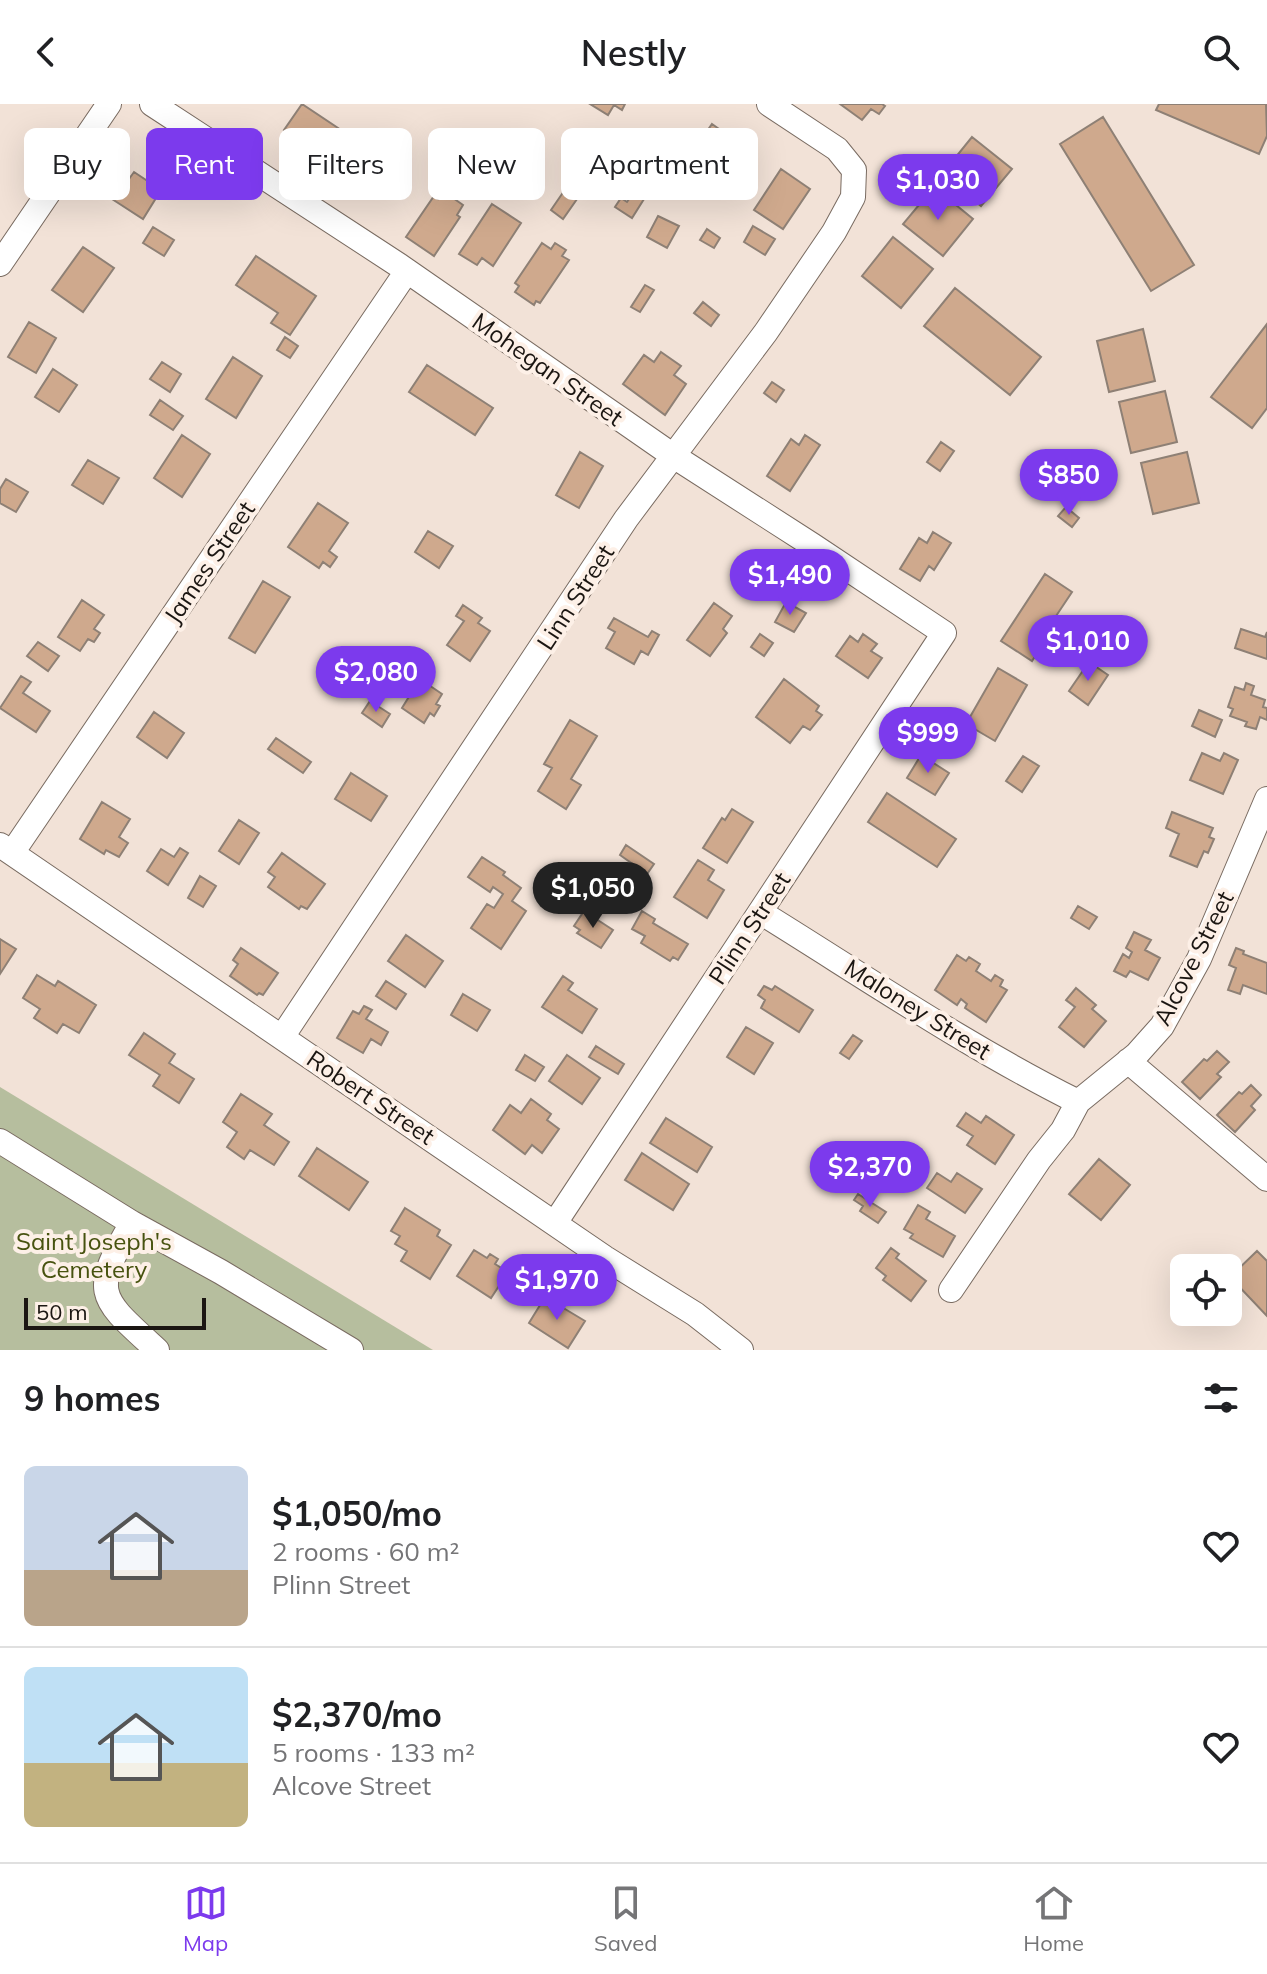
<!DOCTYPE html>
<html lang="en">
<head>
<meta charset="utf-8">
<style>
	:root { --surface:#fff; --page:#f2f2f2; --text:#202124; --muted:#757577; --line:#e0e0e0; --accent:#7c3aed }
	body { margin:0; font-family:Mulish,sans-serif; background:var(--page); color:var(--text); height:100vh; display:flex; flex-direction:column; font-size:30px; white-space:nowrap }
	* { box-sizing:border-box; margin:0 }
	p { font-size:26px; color:var(--muted) }
	.icon { flex:none; width:44px; height:44px; fill:none; stroke:currentColor; stroke-width:2; stroke-linecap:round; stroke-linejoin:round }
	.map { position:relative; height:1246px; overflow:hidden }
	.drawer { display:flex; flex-direction:column; background:var(--surface); flex:1 }
	.drawer>* { flex:none }
	.guide { position:absolute; left:24px; top:24px; width:800px; height:72px; display:flex; gap:16px }
	.tools { position:absolute; left:1170px; top:1150px; display:grid; gap:16px }
	.tools a { display:grid; place-items:center; width:72px; height:72px; border-radius:12px; background:var(--surface); box-shadow:0 8px 32px #0002; font-size:40px }
	.scale { position:absolute; left:24px; bottom:20px; width:182px; box-sizing:border-box; padding-left:8px; border:4px solid #1b1612; border-top:0; font-size:22px; line-height:28px; white-space:nowrap; color:#1b1612; -webkit-text-stroke:6px #fdf0e7; paint-order:stroke }
	.price { position:absolute; translate:-50% -68px; padding:0 18px; border-radius:28px; background:var(--accent); color:#fff; font-size:26px; line-height:52px; filter:drop-shadow(0 2px 4px #0008) }
	.price::after { content:''; position:absolute; left:50%; top:48px; width:24px; height:18px; margin-left:-12px; background:inherit; clip-path:polygon(0 0,100% 0,50% 100%) }
	.price.selected { background:#222; color:#fff }
	ul { padding:0; list-style:none }
	li { display:flex; align-items:center; gap:24px; height:200px; padding:0 24px }
	li+li { border-top:2px solid var(--line) }
	li span { display:grid; place-items:center; flex:none; width:224px; height:160px; border-radius:12px; color:#555 }
	li>.icon { margin-inline-start:auto }
	span .icon { width:96px; height:96px; fill:#fffc; stroke-width:1 }
	li b { font-size:34px }
	h2 { display:flex; justify-content:space-between; align-items:center; height:96px; padding:0 24px; font-size:34px }
	.tag { padding:0 28px; border-radius:12px; background:var(--surface); box-shadow:0 8px 32px #0002; font-size:28px; line-height:72px }
	.tag.selected { background:var(--accent); color:#fff }
	header { display:flex; justify-content:space-between; align-items:center; height:104px; padding:0 24px; background:var(--surface); font-size:36px; font-weight:600 }
	.dock { display:flex; justify-content:space-around; align-items:center; height:112px; border-top:2px solid var(--line); background:var(--surface); font-size:22px; color:var(--muted) }
	.dock a { display:grid; justify-items:center; gap:4px }
	.dock .selected { color:var(--accent) }
	.map>svg:first-child { display:block }
	.green { fill:#b6be9e }
	.building { fill:#cfa98d; stroke:#8e8075; stroke-width:2 }
	.lines { fill:none; stroke-linecap:round; stroke-linejoin:round }
	.minor-casing { stroke:#796b61; stroke-width:26 }
	.minor { stroke:#fff; stroke-width:24 }
	.labels { text-anchor:middle; dominant-baseline:central; stroke-width:8; stroke-linejoin:round; paint-order:stroke }
	.street-label { font-size:24px; fill:#1b1612; stroke:#fdf0e7 }
	.park-label { font-size:24px; fill:#47520f; stroke:#fdf0e7 }
</style>
</head>
<body>
<header><svg class="icon" aria-label="back" viewBox="0 0 24 24"><path d="M15 5l-7 7 7 7"/></svg>Nestly<svg class="icon" aria-label="search" viewBox="0 0 24 24"><circle cx="10" cy="10" r="6"/><path d="M15 15l6 6"/></svg></header>
<div class="map">
<svg width="1267" height="1246" viewBox="0 0 1267 1246">
	<rect width="100%" height="100%" fill="#f2e2d7"/>
	<path class="green" d="M0,983L433,1246H0Z"/>
	<path class="building" d="M302,0L371,46L352,76L309,47L311,44L284,26Z
		M590,0H625L622,6L614,1L608,11Z
		M840,0H882L885,2L879,10L871,5L862,16Z
		M1159,0H1266L1267,32L1259,50L1156,6Z
		M1103,13L1194,161L1151,187L1060,40Z
		M712,20L746,44L724,76L730,80L720,92L681,65Z
		M972,33L1012,65L981,102L942,70Z
		M781,65L810,85L783,125L754,106Z
		M134,68L161,86L143,115L112,95L121,80L124,82Z
		M934,83L973,115L943,152L903,120Z
		M443,87L463,101L457,111L460,113L434,152L406,133L434,92L438,95Z
		M564,87L577,95L563,115L551,106Z
		M634,88L644,95L632,114L615,103L621,94L627,98Z
		M492,100L521,119L493,162L482,154L477,161L459,150Z
		M658,112L679,122L667,144L647,133Z
		M753,122L775,135L765,151L744,138Z
		M153,123L174,136L164,152L143,139Z
		M707,125L720,134L714,144L700,136Z
		M893,133L933,165L901,204L862,172Z
		M542,139L551,145L555,139L566,146L562,152L569,156L540,199L536,197L534,201L515,188L519,182L515,179Z
		M83,143L114,164L83,208L52,186Z
		M256,152L316,192L290,231L271,219L278,209L236,181Z
		M645,181L654,186L640,208L631,203Z
		M955,184L1041,253L1010,291L924,222Z
		M703,198L719,211L711,222L694,209Z
		M29,218L56,234L36,269L8,253Z
		M1267,220V304L1252,324L1211,293Z
		M1143,225L1155,277L1109,288L1097,237Z
		M285,233L298,242L290,254L277,246Z
		M661,248L681,262L674,271L686,280L665,311L623,280L644,251L654,258Z
		M233,253L262,272L236,314L206,295Z
		M162,258L181,270L170,288L150,275Z
		M427,261L493,304L475,331L409,288Z
		M53,265L77,281L59,308L35,293Z
		M772,278L784,286L776,298L764,289Z
		M1165,287L1177,338L1131,349L1119,298Z
		M160,296L183,312L173,326L150,311Z
		M182,331L210,350L182,393L154,374Z
		M805,331L820,341L790,387L767,372L791,335L799,341Z
		M941,338L954,347L940,367L927,358Z
		M580,348L603,362L579,404L556,391Z
		M1187,348L1199,399L1153,410L1141,359Z
		M88,356L119,374L103,400L72,381Z
		M6,375L28,388L16,408L0,399V385Z
		M318,399L348,419L329,447L337,453L330,463L323,458L319,464L288,443Z
		M1066,403L1079,414L1072,423L1058,412Z
		M428,427L453,442L439,464L415,448Z
		M933,428L951,439L934,466L929,462L920,477L900,465L919,434L927,439Z
		M1045,470L1072,488L1044,530L1048,532L1032,557L1001,537Z
		M263,477L290,493L255,549L229,534Z
		M82,496L104,511L94,525L100,529L94,538L88,535L80,547L58,533Z
		M786,498L806,509L794,528L775,518Z
		M714,499L732,512L723,525L727,529L710,552L687,536Z
		M463,501L482,514L478,519L490,527L470,557L447,541L464,517L456,512Z
		M614,514L648,533L652,527L659,531L648,551L641,547L634,560L606,544L615,528L608,524Z
		M1241,525L1265,533L1267,528V555L1235,544Z
		M760,530L773,539L764,552L751,543Z
		M863,530L877,540L871,547L882,554L868,574L836,552L850,532L858,538Z
		M38,538L59,552L48,567L27,552Z
		M1089,558L1108,571L1088,601L1069,587Z
		M998,564L1027,581L995,637L966,620Z
		M21,572L31,578L23,589L50,607L36,628L0,604Z
		M420,575L442,590L436,600L440,602L434,612L430,609L424,619L402,604Z
		M784,575L819,602L816,607L822,611L810,626L803,622L790,639L756,613Z
		M1246,579L1254,582L1251,591L1265,596L1263,603L1267,604V616L1260,613L1256,625L1245,622L1247,618L1230,612L1233,605L1228,603L1235,583L1244,586Z
		M370,597L390,610L382,623L362,609Z
		M1199,606L1222,616L1215,633L1192,622Z
		M154,608L184,629L167,654L137,633Z
		M570,616L597,632L571,675L581,681L566,705L538,687L552,664L544,660Z
		M276,634L311,658L303,669L268,645Z
		M1202,649L1220,657L1224,649L1238,656L1223,690L1190,676Z
		M921,651L949,669L935,691L907,674Z
		M1023,652L1039,662L1022,688L1006,677Z
		M351,669L387,692L371,717L335,695Z
		M887,689L956,735L937,763L868,718Z
		M102,698L130,715L119,733L128,739L119,753L106,746L104,750L80,735Z
		M732,705L753,718L727,759L703,744L722,714L725,716Z
		M1172,708L1213,724L1209,733L1214,735L1208,749L1204,747L1197,763L1170,752L1179,730L1166,724Z
		M239,716L259,729L239,760L219,747Z
		M626,741L654,760L647,770L620,751Z
		M180,744L188,749L168,781L147,767L161,745L174,753Z
		M282,749L325,780L307,805L301,802L299,805L268,783L275,773L268,768Z
		M482,753L505,768L503,771L521,784L512,797L526,807L501,845L471,824L487,800L494,804L503,790L493,783L490,788L468,773Z
		M698,756L714,766L708,776L724,786L707,814L674,793Z
		M200,772L216,782L203,803L188,794Z
		M627,774L647,786L639,799L619,787Z
		M1078,802L1097,813L1089,825L1071,814Z
		M584,807L613,826L601,844L577,829L580,826L574,822Z
		M642,807L655,815L653,819L688,840L678,856L673,853L670,857L641,839L645,832L632,825Z
		M1134,828L1151,836L1145,846L1160,854L1148,876L1130,867L1126,873L1114,867L1123,850L1129,854L1132,848L1126,844Z
		M406,831L443,857L425,883L388,857Z
		M0,835L16,845L0,870Z
		M241,844L278,869L263,891L259,889L257,891L230,872L238,860L233,856Z
		M1236,844L1244,847L1243,850L1267,859V890L1243,881L1240,890L1228,886L1236,864L1229,861Z
		M957,851L966,857L969,853L980,860L976,867L991,877L995,871L1003,876L1000,882L1007,886L986,918L965,904L967,900L961,895L957,901L935,886Z
		M37,871L55,882L58,877L96,901L79,929L63,920L57,929L34,914L40,905L23,894Z
		M563,872L573,879L568,886L597,905L582,929L542,903Z
		M386,877L406,890L396,905L376,892Z
		M764,882L772,886L775,882L813,906L799,928L761,904L765,896L758,891Z
		M1076,884L1096,901L1092,905L1106,917L1084,943L1059,923L1075,903L1066,896Z
		M463,890L490,906L477,927L451,911Z
		M364,902L372,906L366,915L388,928L381,941L371,935L363,949L337,934L353,907L359,910Z
		M746,923L773,939L754,970L727,953Z
		M144,929L175,950L169,959L194,975L179,999L153,982L160,971L129,951Z
		M853,931L862,937L849,955L840,949Z
		M596,942L624,960L618,970L589,953Z
		M1217,947L1229,958L1217,970L1221,973L1200,995L1182,978L1204,955L1207,957Z
		M525,951L544,963L535,977L516,966Z
		M567,951L600,974L582,1000L549,977Z
		M1251,981L1261,991L1251,1002L1255,1006L1235,1028L1217,1011L1239,988L1242,990Z
		M241,990L272,1010L264,1021L289,1038L274,1061L250,1046L244,1055L227,1043L237,1028L223,1018Z
		M531,995L551,1010L547,1016L559,1025L542,1049L532,1041L525,1050L493,1026L510,1001L521,1009Z
		M966,1009L981,1019L986,1012L1014,1031L995,1060L967,1041L973,1032L957,1022Z
		M666,1014L712,1043L697,1068L650,1039Z
		M317,1044L368,1078L349,1106L299,1072Z
		M642,1049L689,1080L673,1106L625,1076Z
		M1099,1055L1130,1081L1101,1116L1069,1090Z
		M937,1069L951,1078L957,1069L982,1085L965,1109L927,1084Z
		M858,1090L886,1108L878,1119L860,1107L863,1102L854,1096Z
		M918,1101L930,1108L926,1115L955,1132L943,1153L910,1134L913,1130L904,1125Z
		M405,1104L440,1126L437,1132L451,1141L430,1175L401,1157L407,1147L395,1140L400,1132L391,1127Z
		M891,1144L899,1150L896,1154L926,1177L911,1197L883,1176L886,1172L876,1164Z
		M474,1146L487,1154L490,1150L498,1155L495,1160L508,1168L491,1194L457,1172Z
		M1257,1147L1267,1157V1212L1230,1173Z
		M545,1193L585,1217L568,1244L529,1219Z"/>
	<g class="lines">
		<g class="minor-casing">
			<path id="minor" d="M152,0L400,162L675,353L812,441L944,529L555,1119
				M0,160L109,0
				M0,741L605,1154L695,1210L741,1246
				M12,749L407,167
				M760,808C865,873 968,943 1078,998
				M282,933L626,415L766,228L834,128L853,93L854,66L837,45L769,0
				M1128,957L1267,1075
				M0,1037L132,1119C90,1190 99,1193 157,1246
				M132,1119L221,1168L351,1246
				M951,1186L1039,1056L1063,1026L1078,998L1137,950L1162,922L1199,855L1267,695"/>
		</g>
		<use href="#minor" class="minor"/>
	</g>
	<g class="labels">
		<g class="street-label">
			<text transform="translate(548 265) rotate(35)">Mohegan Street</text>
			<text transform="translate(209 458) rotate(-56)">James Street</text>
			<text transform="translate(575 493) rotate(-57)">Linn Street</text>
			<text transform="translate(749 824) rotate(-57)">Plinn Street</text>
			<text transform="translate(1193 854) rotate(-63)">Alcove Street</text>
			<text transform="translate(918 905) rotate(32)">Maloney Street</text>
			<text transform="translate(371 993) rotate(34)">Robert Street</text>
		</g>
		<g class="park-label">
			<text x="94" y="1137">Saint Joseph's<tspan x="94" dy="28">Cemetery</tspan></text>
		</g>
	</g>
</svg>
<div class="tools">
<a><svg class="icon" aria-label="locate" viewBox="0 0 24 24"><circle cx="12" cy="12" r="6"/><path d="M12 2v4M12 18v4M2 12h4M18 12h4"/></svg></a>
</div>
<div class="scale">50 m</div>
<b class="price" style="left:938px;top:118px">$1,030</b>
<b class="price" style="left:1069px;top:413px">$850</b>
<b class="price" style="left:790px;top:513px">$1,490</b>
<b class="price" style="left:1088px;top:579px">$1,010</b>
<b class="price" style="left:376px;top:610px">$2,080</b>
<b class="price" style="left:928px;top:671px">$999</b>
<b class="price selected" style="left:593px;top:826px">$1,050</b>
<b class="price" style="left:870px;top:1105px">$2,370</b>
<b class="price" style="left:557px;top:1218px">$1,970</b>
<div class="guide">
<a class="tag">Buy</a>
<a class="tag selected">Rent</a>
<a class="tag">Filters</a>
<a class="tag">New</a>
<a class="tag">Apartment</a>
</div>
</div>
<section class="drawer">
<h2>9 homes<svg class="icon" aria-label="filters" viewBox="0 0 24 24"><path d="M4 7h16M4 17h16"/><circle cx="9" cy="7" r="2"/><circle cx="15" cy="17" r="2"/></svg></h2>
<ul>
<li><span style="background:linear-gradient(#c9d6e8 65%,#b9a48a 0)"><svg class="icon" aria-label="home" viewBox="0 0 24 24"><path d="M3 11l9-7 9 7M6 9v11h12V9"/></svg></span><div><b>$1,050/mo</b><p>2 rooms · 60 m²</p><p>Plinn Street</p></div><svg class="icon" aria-label="heart" viewBox="0 0 24 24"><path d="M12 20l-8-8c-3-5 5-10 8-4 3-6 11-1 8 4z"/></svg></li>
<li><span style="background:linear-gradient(#bfe0f5 60%,#c2b280 0)"><svg class="icon" aria-label="home" viewBox="0 0 24 24"><path d="M3 11l9-7 9 7M6 9v11h12V9"/></svg></span><div><b>$2,370/mo</b><p>5 rooms · 133 m²</p><p>Alcove Street</p></div><svg class="icon" aria-label="heart" viewBox="0 0 24 24"><path d="M12 20l-8-8c-3-5 5-10 8-4 3-6 11-1 8 4z"/></svg></li>
</ul>
</section>
<nav class="dock">
<a class="selected"><svg class="icon" aria-label="map" viewBox="0 0 24 24"><path d="M3 6l6-2 6 2 6-2v14l-6 2-6-2-6 2zM9 4v14M15 6v14"/></svg>Map</a>
<a><svg class="icon" aria-label="saved" viewBox="0 0 24 24"><path d="M7 4h10v16l-5-4-5 4z"/></svg>Saved</a>
<a><svg class="icon" aria-label="home" viewBox="0 0 24 24"><path d="M3 11l9-7 9 7M6 9v11h12V9"/></svg>Home</a>
</nav>
</body>
</html>
